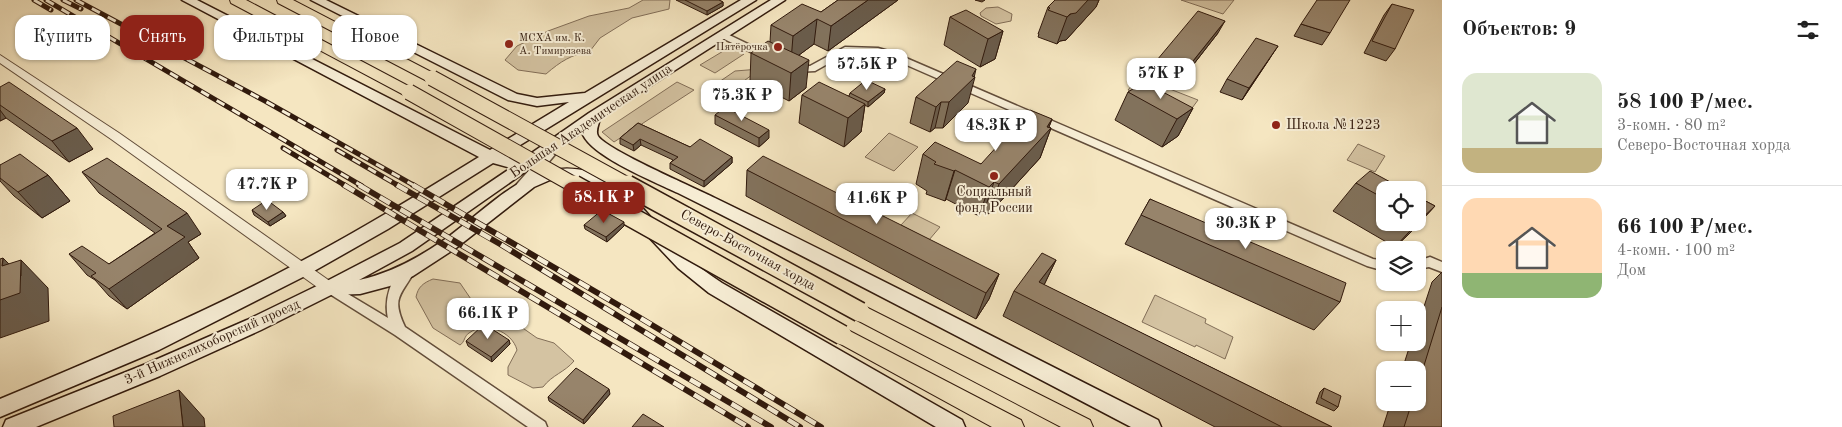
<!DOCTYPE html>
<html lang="ru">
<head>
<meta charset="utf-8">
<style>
	:root { --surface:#fff; --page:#f6f6f6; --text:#222; --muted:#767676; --line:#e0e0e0; --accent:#8f2418 }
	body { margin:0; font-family:"Old Standard TT",serif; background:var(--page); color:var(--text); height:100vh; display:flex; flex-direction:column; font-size:19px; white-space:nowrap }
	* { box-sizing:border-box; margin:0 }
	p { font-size:16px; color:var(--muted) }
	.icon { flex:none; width:28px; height:28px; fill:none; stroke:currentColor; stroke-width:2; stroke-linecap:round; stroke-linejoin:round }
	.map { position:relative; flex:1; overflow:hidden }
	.sheet { display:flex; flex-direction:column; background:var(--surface); width:400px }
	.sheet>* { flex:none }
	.guide { position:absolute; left:15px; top:15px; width:475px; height:45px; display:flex; gap:10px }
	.fabs { position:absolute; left:1376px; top:181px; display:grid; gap:10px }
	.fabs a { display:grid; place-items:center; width:50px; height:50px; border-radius:10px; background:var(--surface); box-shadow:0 1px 4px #0004; font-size:25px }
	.price { position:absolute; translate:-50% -42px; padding:0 11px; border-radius:10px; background:#fff; color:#222; font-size:16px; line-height:32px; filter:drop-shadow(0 1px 2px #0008) }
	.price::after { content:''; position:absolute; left:50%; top:30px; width:15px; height:11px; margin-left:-8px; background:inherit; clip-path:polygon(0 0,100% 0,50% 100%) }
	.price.current { background:var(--accent); color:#fff }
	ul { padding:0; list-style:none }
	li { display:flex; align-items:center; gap:15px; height:125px; padding:0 20px }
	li+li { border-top:1px solid var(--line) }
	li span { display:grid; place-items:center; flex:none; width:140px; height:100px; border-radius:15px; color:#555 }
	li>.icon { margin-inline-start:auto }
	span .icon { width:60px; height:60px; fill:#fffc; stroke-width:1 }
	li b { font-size:21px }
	h2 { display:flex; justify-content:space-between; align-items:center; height:60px; padding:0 20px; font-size:21px }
	.chip { padding:0 18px; border-radius:15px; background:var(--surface); box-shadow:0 1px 4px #0004; font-size:18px; line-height:45px }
	.chip.current { background:var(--accent); color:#fff }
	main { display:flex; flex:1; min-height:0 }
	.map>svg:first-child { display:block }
	.green { fill:#d4c3a2; stroke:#826e58 }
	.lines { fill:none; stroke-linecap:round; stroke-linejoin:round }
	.minor-casing { stroke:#624d3a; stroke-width:3 }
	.tertiary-casing { stroke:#624d3a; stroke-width:2 }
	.secondary-casing { stroke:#311a0d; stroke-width:3 }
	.primary-casing { stroke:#311a0d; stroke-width:2 }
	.minor { fill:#f8efd7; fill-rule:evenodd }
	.tertiary { fill:#f8efd7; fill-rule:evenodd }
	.secondary { fill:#f8efd7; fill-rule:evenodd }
	.primary { fill:#f5e6c1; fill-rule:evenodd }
	.rail-far1-casing { stroke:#311a0d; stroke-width:5 }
	.rail-casing { stroke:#311a0d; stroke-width:6 }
	.rail-far1 { stroke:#f8efd7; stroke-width:3; stroke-dasharray:9; stroke-linecap:butt }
	.rail { stroke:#f8efd7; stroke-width:4.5; stroke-dasharray:12; stroke-linecap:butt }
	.primary-bridge-far1-casing { stroke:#311a0d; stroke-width:17; stroke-linecap:butt }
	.primary-bridge-casing { stroke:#311a0d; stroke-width:22; stroke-linecap:butt }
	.primary-bridge-far1 { stroke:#f5e6c1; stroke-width:15 }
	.primary-bridge { stroke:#f5e6c1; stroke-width:19 }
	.wall { fill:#82725c; stroke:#311a0d }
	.shaded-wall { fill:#6a5c4b; stroke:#311a0d }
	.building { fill:#97846b; stroke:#311a0d }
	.poi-dot { fill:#8f2418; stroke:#f8efd7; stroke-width:2 }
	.labels { text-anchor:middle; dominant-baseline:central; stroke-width:4; stroke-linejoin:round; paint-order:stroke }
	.far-poi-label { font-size:11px; fill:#311a0d; stroke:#f8efd7; text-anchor:start }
	.street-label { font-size:14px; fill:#311a0d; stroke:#f8efd7 }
	.poi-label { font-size:14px; fill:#311a0d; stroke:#f8efd7; text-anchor:start }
</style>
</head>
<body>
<main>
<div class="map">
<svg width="1442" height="427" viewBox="0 0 1442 427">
	<rect width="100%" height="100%" fill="#f5e6c1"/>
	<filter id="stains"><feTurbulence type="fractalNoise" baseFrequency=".004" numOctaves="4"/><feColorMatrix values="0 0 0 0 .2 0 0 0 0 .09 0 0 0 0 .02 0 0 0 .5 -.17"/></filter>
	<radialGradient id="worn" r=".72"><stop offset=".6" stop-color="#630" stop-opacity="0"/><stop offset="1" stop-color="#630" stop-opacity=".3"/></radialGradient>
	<path class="green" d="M643,0H670L669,9L632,18L600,38L590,51C571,55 561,61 546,74L518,70L505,60L517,46L548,31L589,16L629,8Z
		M1181,0H1234L1223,14Z
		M998,7L1012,14L1011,21L996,24L981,16L980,13L986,8Z
		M730,47L744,54L715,73L700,65Z
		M760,69L733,89L719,82L735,71Z
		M1139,77L1198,100L1187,115L1128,90Z
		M677,82L694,90L614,142L602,132Z
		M1001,111L1026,122L1017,131L992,120Z
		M889,133L918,147L894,171L865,157Z
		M1358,144L1385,156L1375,172L1347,160Z
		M912,213L940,227L929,240L901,225Z
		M433,279L460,283L477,308L489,316H501L517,324L537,338L554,343L574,361C565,372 552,375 543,387L533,388L508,375V367L517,350C512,331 485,321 469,333C464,336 465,342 460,345L433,328L416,297C418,287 423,283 433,279Z
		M1155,295L1206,319L1205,323L1233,337L1225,359L1196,345L1195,347L1142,322Z"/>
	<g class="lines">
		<g class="minor-casing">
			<path id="minor" d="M723,32L771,55L773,57L768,60L765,59L720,37L719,35Z
				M845,47L878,48L892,52L1373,259L1385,261V271L1367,266L886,56L878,54L847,53L815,71L794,72L789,69L794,66H810Z
				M559,140L563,141L564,143L563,145L525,190H517L516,187L517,184L555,141Z
				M1430,257L1442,262V272L1429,267L1418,269V261Z
				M408,267L412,269L414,272C401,296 391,297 405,327L545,422L547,427H528L395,335L325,291L323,288L325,285L329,283L333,285L388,318C384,302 390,273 408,267Z"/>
		</g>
		<g class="tertiary-casing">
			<path id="tertiary" d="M0,55L119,133L334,284L336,288L334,292L329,294L324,292L111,139L0,63Z"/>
		</g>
		<g class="secondary-casing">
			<path id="secondary" d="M182,0H197L490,150L569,102L537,106L508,100L311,0H326L517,94L537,98L585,93L741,0H756L504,155L523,159L589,113L771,0H785L600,118C599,124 595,131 598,136C607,150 695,188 715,198C864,270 1011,346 1158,420L1161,427H1131C980,348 830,269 678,193C655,182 588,155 582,132L412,251L359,280C391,273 418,258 444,240C495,204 542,142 610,181C637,196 654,223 675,245C689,260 705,272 722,283L962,420L965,427H936L709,293L678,268L611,197L585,182L568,179L550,180L534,187L456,248L413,276L390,286L360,294L331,295L261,330L160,376L36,427H3L6,420L146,364L247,320L323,283L400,243L511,168L493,163L388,229L307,275L159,350L0,417V399C100,357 200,315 296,264C359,231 419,194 479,157Z"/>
		</g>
		<g class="primary-casing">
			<path id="primary" d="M230,0H246L414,89L416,92L414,95H404L231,3Z
				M277,0H293L437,75L439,78L437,81H427L278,3Z
				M860,304L1090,420L1093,427H1061L853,318L850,312L853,306Z
				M842,327L1021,420L1024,427H992L835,341L832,335L835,329Z"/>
		</g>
		<use href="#minor" class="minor"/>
		<use href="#tertiary" class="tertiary"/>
		<use href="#secondary" class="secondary"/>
		<use href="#primary" class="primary"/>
		<g class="rail-far1-casing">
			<path id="rail-far1" d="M34,0L51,10
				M46,0L362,186
				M63,0L81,9
				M76,0L265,101L415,186
				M283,148L346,186
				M337,150L399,186"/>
		</g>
		<g class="rail-casing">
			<path id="rail" d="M344,185L748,427
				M359,185L771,427
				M397,185L500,244L800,427
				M413,185L637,316L821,427"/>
		</g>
		<use href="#rail-far1" class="rail-far1"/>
		<use href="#rail" class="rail"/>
		<g class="primary-bridge-far1-casing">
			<path id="primary-bridge-far1" d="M432,78L629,186
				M409,92L576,186"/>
		</g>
		<g class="primary-bridge-casing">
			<path id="primary-bridge" d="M574,185L842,335
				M627,185L860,312"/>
		</g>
		<use href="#primary-bridge-far1" class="primary-bridge-far1"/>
		<use href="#primary-bridge" class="primary-bridge"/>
	</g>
	<path class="wall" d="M676,0H719L723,2V6L707,15Z
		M838,0H898L828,51L814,44L799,55L806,88L789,101L750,81L751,53L770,42L771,25L821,12Z
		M975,0H985L982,2Z
		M1055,0H1099L1096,7L1066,40L1060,41L1057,44L1038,37L1039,34H1038L1048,7Z
		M1392,4L1395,49L1386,61L1364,53L1384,15Z
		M950,17L1003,31L995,59L980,67L944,45Z
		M1301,24L1330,33L1322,45L1294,36Z
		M1218,33L1179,83L1152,72L1157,60Z
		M1270,58L1242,100L1220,92L1227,79Z
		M0,87L93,149L69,162L6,118L0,121Z
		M885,89L884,93L868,107L865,105L861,132L844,147L799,123L802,95L849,96L850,93Z
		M1128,92L1193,108L1178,136L1162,147L1115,120Z
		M916,97L968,103L943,128H935L930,132L910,123Z
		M715,115L769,138L759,147L715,124Z
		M1052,119L1049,127L1051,128L1040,158L989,214L984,211L979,216L946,199L945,201L926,194L927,191L916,184L923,154L981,164Z
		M638,123L690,147L732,157V163L704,187L670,169V163L673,160L641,145L634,151L620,144V138Z
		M0,165L48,175L70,201L42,218L14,196L0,181Z
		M747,170L999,274L989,299L976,319L746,196Z
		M82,172L201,234L188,242L199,258L127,309L109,296L95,280L87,275L69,254L109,264L155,233L99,193Z
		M1356,183L1385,190V222H1418V197L1435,206L1409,234L1395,247L1333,211Z
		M1150,199L1340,302L1314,330L1125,244Z
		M252,210L283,212L286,216L270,226L254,215Z
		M584,225L624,226L607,242L585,229Z
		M1056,260L1044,285L1332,427H1215L1003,316L1014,291Z
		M1442,272V427H1383L1391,402H1418V370H1402L1411,342H1418V325L1432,282Z
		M509,340L510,344L492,362L468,346L466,341Z
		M1324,388L1338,407L1334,411L1316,403L1320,392Z
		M610,394L584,424L549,401L548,397Z"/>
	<path class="shaded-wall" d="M868,0H898L828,51L831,26Z
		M1088,0H1099L1096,7L1066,40L1060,41L1057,44L1067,17Z
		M723,2V6L707,15V11Z
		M817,19L814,44L791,61L793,36Z
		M1225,21L1218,33L1179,83L1185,71Z
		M1003,31L995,59L980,67L988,39Z
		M1278,46L1242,100L1249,88Z
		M809,60L806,88L789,101L791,73Z
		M976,69L974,78L975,77L968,103L943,128L949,102Z
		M885,89L884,93L868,107V102Z
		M941,102L935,128L930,132L936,107Z
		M865,104L861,132L844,147L848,118Z
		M1193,108L1178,136L1162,147L1177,119Z
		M0,110L6,118L0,121Z
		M1052,119L1047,132L1051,128L1040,158L989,214L999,184L1047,127Z
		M77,128L93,149L69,162L52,141Z
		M769,130V138L759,147V138Z
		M640,139L641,145L634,151L633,145Z
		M732,157V163L704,187V181Z
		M955,170L946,199L945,201L954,171Z
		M48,175L70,201L42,218L18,192Z
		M994,182L984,211L979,216L989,187Z
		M1435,206L1409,234L1395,247L1421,219Z
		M283,212L286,216L270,226L268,222Z
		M187,213L201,234L188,242L199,258L127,309L109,289L167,226Z
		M624,222V226L607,242L606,237Z
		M3,258L21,276V260L48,288L49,321L0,338V300Z
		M1056,260L1044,285L1039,282Z
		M999,274L989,299L976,319L986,293Z
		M509,340L510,344L492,362L491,357Z
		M609,389L610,394L584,424L583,420Z
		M179,390L204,418L205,427H183Z"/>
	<path class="building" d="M685,0H719L723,2L707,11Z
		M838,0H868L831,26L817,19L793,36L771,25L802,4L821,12Z
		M1055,0H1088L1076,13L1070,14L1067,17L1048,10L1050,8L1048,7Z
		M1317,0H1350L1330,33L1301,24Z
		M1392,4L1414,10L1395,49L1372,41Z
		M966,10L1003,31L988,39L950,17Z
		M1198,11L1225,21L1185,71L1157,60Z
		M1256,38L1278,46L1249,88L1227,79Z
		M768,41L809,60L791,73L751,53Z
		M957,61L976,69L972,76L975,77L949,102H941L936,107L916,97Z
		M866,80L885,89L868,102L850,93Z
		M9,82L77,128L52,141L0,105V87Z
		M819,82L865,104L848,118L802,95Z
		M1144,82L1193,108L1177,119L1128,92Z
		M725,107L769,130L759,138L715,115Z
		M1030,110L1052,119L1047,127L1051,128L999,184L994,182L989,187L955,170L954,171L934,164L936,162L923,154L935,142L981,164Z
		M638,123L690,147L700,139L732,157L704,181L670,163L678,157L640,139L633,145L620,138Z
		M20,154L48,175L18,192L0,178V165Z
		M763,156L999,274L986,293L747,170Z
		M107,158L187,213L167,226L185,237L109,289L91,276L96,273L69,254L82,246L109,264L162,229L82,172Z
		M1370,171L1405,190H1385V199L1356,183Z
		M1418,197L1435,206L1421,219L1418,217Z
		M1150,199L1346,283L1340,302L1141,215Z
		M267,200L283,212L268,222L252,210Z
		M602,210L624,222L606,237L584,225Z
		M1042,253L1056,260L1039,282L1332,427H1282L1014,291Z
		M3,258L2,266L21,260L20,293L0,300V259Z
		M1442,307V427H1404L1412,402H1418V385Z
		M484,324L509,340L491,357L466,341Z
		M576,368L609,389L583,420L548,397Z
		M1324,388L1341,396L1338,407L1321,398Z
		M179,390L183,427H114L113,416Z
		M643,414L664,427H632Z"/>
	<g class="poi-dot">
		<circle cx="509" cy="44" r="5"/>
		<circle cx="778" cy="47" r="5"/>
		<circle cx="1276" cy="125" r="5"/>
		<circle cx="994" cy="176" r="5"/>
	</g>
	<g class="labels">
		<g class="far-poi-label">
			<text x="519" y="38">МСХА им. К.<tspan x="519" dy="13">А. Тимирязева</tspan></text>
			<text x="768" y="47" text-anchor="end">Пятёрочка</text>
		</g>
		<g class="street-label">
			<text transform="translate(591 121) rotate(-34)">Большая Академическая улица</text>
			<text transform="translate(748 250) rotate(29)">Северо-Восточная хорда</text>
			<text transform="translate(212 342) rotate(-24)">3-й Нижнелихоборский проезд</text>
		</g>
		<g class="poi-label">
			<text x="1286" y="125">Школа №1223</text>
			<text x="994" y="192" text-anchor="middle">Социальный<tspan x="994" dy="16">фонд России</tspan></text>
		</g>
	</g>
	<rect width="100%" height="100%" filter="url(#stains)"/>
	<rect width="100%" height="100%" fill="url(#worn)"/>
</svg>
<div class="fabs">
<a><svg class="icon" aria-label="locate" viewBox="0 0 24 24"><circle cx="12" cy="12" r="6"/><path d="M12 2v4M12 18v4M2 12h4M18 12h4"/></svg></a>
<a><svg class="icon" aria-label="layers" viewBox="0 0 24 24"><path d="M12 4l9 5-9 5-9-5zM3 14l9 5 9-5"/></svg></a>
<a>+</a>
<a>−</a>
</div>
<b class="price" style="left:867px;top:91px">57.5K ₽</b>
<b class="price" style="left:1161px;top:100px">57K ₽</b>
<b class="price" style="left:742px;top:122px">75.3K ₽</b>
<b class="price" style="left:996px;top:152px">48.3K ₽</b>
<b class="price" style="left:267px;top:211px">47.7K ₽</b>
<b class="price current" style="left:604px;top:224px">58.1K ₽</b>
<b class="price" style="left:877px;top:225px">41.6K ₽</b>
<b class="price" style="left:1246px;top:250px">30.3K ₽</b>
<b class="price" style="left:488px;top:340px">66.1K ₽</b>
<div class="guide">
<a class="chip">Купить</a>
<a class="chip current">Снять</a>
<a class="chip">Фильтры</a>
<a class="chip">Новое</a>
</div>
</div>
<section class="sheet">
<h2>Объектов: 9<svg class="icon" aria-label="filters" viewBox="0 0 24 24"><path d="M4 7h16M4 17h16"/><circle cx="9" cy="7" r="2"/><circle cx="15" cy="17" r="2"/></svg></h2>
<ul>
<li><span style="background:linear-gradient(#dfe7d0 75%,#c2b280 0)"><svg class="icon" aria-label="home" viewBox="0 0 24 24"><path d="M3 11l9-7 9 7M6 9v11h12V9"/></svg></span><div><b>58 100 ₽/мес.</b><p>3-комн. · 80 m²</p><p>Северо-Восточная хорда</p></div></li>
<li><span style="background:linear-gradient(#ffd9b3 75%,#8fb573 0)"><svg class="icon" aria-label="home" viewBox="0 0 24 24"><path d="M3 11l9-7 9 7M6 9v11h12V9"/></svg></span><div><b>66 100 ₽/мес.</b><p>4-комн. · 100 m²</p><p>Дом</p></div></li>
</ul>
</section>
</main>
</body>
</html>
